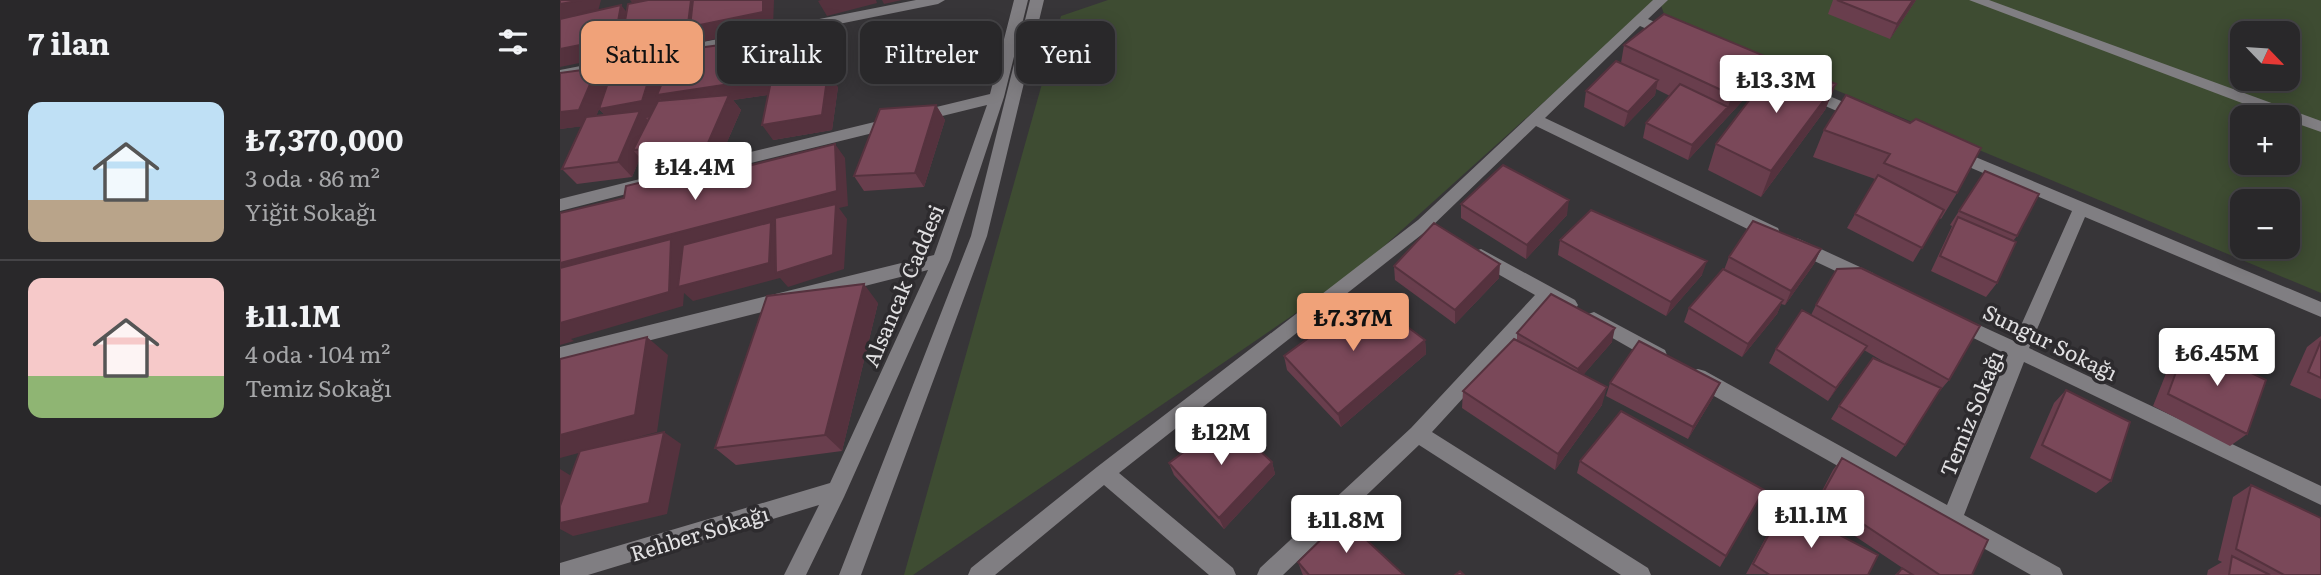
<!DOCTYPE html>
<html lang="tr">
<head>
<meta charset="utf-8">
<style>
	:root { --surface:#29282a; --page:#353436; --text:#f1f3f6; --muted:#a5a6a8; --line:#454447; --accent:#f0a279 }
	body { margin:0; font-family:Literata,serif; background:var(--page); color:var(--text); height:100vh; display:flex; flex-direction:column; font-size:26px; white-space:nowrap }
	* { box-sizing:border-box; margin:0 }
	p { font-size:23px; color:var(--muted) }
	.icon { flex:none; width:38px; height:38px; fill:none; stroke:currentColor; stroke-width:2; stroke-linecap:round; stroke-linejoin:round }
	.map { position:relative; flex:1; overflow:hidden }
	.sheet { display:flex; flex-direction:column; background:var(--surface); width:560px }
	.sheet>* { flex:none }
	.top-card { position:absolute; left:21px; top:21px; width:665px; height:63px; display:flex; gap:14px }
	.needle { width:46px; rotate:115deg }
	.fabs { position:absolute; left:1670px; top:21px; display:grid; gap:14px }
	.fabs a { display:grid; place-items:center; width:70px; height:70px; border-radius:14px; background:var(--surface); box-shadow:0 4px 18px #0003,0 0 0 2px var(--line); font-size:35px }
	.price { position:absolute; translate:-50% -60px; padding:0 16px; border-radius:7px; background:#fff; color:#222; font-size:23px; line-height:46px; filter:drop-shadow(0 2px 4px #0008) }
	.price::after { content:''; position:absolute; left:50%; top:42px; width:21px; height:16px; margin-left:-10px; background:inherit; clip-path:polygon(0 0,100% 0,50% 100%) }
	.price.selected { background:var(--accent); color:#111 }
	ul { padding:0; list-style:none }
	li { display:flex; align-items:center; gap:21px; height:175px; padding:0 28px }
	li+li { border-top:2px solid var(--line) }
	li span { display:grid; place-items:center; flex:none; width:196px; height:140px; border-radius:14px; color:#555 }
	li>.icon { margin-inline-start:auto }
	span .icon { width:84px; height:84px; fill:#fffc; stroke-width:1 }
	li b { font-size:30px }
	h2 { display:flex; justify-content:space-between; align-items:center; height:84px; padding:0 28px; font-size:30px }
	.pill { padding:0 24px; border-radius:14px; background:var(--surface); box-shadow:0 4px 18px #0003,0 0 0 2px var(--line); font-size:24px; line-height:63px }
	.pill.selected { background:var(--accent); color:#111 }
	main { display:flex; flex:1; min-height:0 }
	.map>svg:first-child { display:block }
	.green { fill:#3e4c32; fill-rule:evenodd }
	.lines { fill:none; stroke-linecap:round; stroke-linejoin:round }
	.minor { fill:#807e82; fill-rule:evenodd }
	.wall { fill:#693e4d; fill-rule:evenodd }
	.shaded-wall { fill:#55323e; fill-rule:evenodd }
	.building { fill:#7a4859; stroke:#55323e; stroke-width:2 }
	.labels { text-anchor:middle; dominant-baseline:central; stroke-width:7; stroke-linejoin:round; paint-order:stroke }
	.street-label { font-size:21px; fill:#e1e0e2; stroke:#2d2b2e }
</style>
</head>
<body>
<main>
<section class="sheet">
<h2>7 ilan<svg class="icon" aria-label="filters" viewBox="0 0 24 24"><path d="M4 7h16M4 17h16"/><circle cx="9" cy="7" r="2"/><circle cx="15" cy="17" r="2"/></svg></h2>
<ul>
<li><span style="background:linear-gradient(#bfe0f5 70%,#b9a48a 0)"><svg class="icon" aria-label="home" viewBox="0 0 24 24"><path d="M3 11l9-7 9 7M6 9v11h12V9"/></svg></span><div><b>₺7,370,000</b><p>3 oda · 86 m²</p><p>Yiğit Sokağı</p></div></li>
<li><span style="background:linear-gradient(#f6c9c9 70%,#8fb573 0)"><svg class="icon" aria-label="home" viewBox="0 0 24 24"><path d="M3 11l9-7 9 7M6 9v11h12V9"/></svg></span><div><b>₺11.1M</b><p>4 oda · 104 m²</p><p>Temiz Sokağı</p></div></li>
</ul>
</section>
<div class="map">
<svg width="1761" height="575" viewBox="0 0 1761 575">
	<rect width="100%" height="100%" fill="#373538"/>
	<path class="green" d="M548,0H1097L793,274L353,575H344L501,16Z
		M1099,0H1761V293L1106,19ZM1682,33H1727V79H1682ZM1682,117H1727V163H1682ZM1682,201H1727V247H1682Z"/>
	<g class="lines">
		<path class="minor" d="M356,0H385L378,4L0,80V70Z
			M454,0H468L444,97L390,260L284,497L246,575H224L259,505L28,575H0V563L270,483L368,270L0,363V347L374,255L427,105L122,180L114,174L116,170L430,94Z
			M470,0H484L427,236L301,575H279L411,236Z
			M1093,0H1108L1088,19L1115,31V37H1105L1080,26L985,118L1218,228L1220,233L1218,238H1206L976,126L870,228L559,473L673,568L676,575H649L544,485L435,575H408L411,568L537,467L858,220Z
			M1409,0H1429L1761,121V132L1727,120V117H1719Z
			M1181,59L1305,111L1308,115L1305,119H1295L1176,67L1174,64Z
			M1394,148L1761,302V317L1525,217L1469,348L1761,486V505L1464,362L1404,515L1500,568L1503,575H1471L1131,383L1129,377L1131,371L1138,369L1145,371L1387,505L1448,355L1389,326L1386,321L1389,316L1395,314L1454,341L1512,211L1388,158L1386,154L1388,150Z
			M88,177L94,179L96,183L94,187L0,211V199Z
			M1237,238L1313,273L1316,278L1313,283H1301L1231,250L1229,245L1231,240Z
			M921,249L1015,300L1018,305L1015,310L1009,312L990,303L872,432L1088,568L1091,575H1061L859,445L723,575H697L700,568L851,428L975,295L915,261L912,256L915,251Z
			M1034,312L1105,350L1107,355L1105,360L1098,363L1091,360L1028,324L1025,319L1028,314Z"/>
	</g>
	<path class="wall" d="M1273,0H1356L1330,39L1268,14Z
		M214,38L224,53L217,80L278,87L272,130L213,140L208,95L173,100L181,110L160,158L87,165L80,158L72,177L17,184L2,169L22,126L0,129L49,81L107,70ZM39,109L45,115L36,116Z
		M1064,45L1207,57L1198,84L1128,160L1083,138L1086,123L1110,96L1096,89L1095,95L1064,127L1024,107L1026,91L1061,63Z
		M1276,84L1265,110L1201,197L1148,170L1156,144Z
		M1286,95L1397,193L1381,219L1379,218L1353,262L1287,228L1315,179L1253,157L1264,130Z
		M376,105L385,120L364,187L304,191L294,176Z
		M1425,171L1457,236L1453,241L1437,283L1426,297L1371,271L1392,226L1390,225Z
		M901,204L1007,215L966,259L901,218Z
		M1000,240L1142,275L1106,316L998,255Z
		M1261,249L1254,264L1225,305L1221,304L1217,314L1182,357L1124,322L1129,308L1164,270L1169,257Z
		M834,266L939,278L895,324L835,280Z
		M318,303L282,451L176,465L155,448Z
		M1256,305L1389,380L1378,393L1345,445L1336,457L1271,419L1279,406L1331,366L1304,350L1268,401L1209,363L1216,349L1251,315Z
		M957,333L1052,342L1023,375L1042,405L995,470L902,408L903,391L957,340Z
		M1761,336V399L1730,385L1747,347Z
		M865,340L866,354L781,427L727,370L724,356Z
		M1627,342L1687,434L1670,446L1593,406L1613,356Z
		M1050,383L1154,396L1128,439L1046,396Z
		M1506,390L1551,481L1536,493L1470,458L1494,403Z
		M1282,458L1412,575H1335L1342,568L1347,571L1253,508L1273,470Z
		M1020,461L1204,490L1160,567L1017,473Z
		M712,462L715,474L664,529L614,475L609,463Z
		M1691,485L1761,575H1647L1648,570L1662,562L1658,560L1673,497Z
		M1224,506L1308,575L1186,574L1217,517Z
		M738,562L844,575H743L742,573Z"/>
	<path class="shaded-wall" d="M22,0H41L37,15L0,22V4Z
		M70,0H112L75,6Z
		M131,0H214L213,27L141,42L139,39L74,53L69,46L68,53L0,67V49L61,5L73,20Z
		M261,0H316L317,3L267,16L258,1Z
		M322,0H342L324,4Z
		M1353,0H1356L1330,39L1337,24Z
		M214,38L224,53L214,94L173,100L181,110L160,158L148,143L109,110L100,99L95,116L86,118L93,126L73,150L80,158L72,177L58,162L53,124L39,109L33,125L0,129V112L37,68L50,83L96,56L108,71Z
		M1207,57L1198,84L1128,160L1132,145L1168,107L1172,95Z
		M268,72L278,87L272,130L213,140L202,125Z
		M1098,80L1095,95L1064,127L1068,112Z
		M1276,84L1265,110L1201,197L1211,171Z
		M376,105L385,120L364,187L355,173Z
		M275,144L285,158L288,206L279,208L287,219L284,269L228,287L220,278L133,301L124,293L123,306L11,339L14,341L0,345V263ZM276,209L223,237L214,225Z
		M144,167L157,182L144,177Z
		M1009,200L1007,215L966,259L967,245Z
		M1261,249L1254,264L1225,305L1231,291Z
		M1147,261L1142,275L1106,316L1111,302Z
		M940,264L939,278L895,324V310Z
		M304,284L318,303L282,451L265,435Z
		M1223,300L1217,314L1182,357L1188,344Z
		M1055,328L1052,342L1016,383L1018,369Z
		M87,337L108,355L97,432L0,458V435Z
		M865,340L866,354L781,427L778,414Z
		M1307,346L1298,359L1268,401L1276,388Z
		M1160,383L1154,396L1128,439L1133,427Z
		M1047,387L1042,405L995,470L998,454Z
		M104,432L121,444L107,514L13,536L0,529V523Z
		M712,462L715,474L664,529L659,518Z
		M0,469L13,477L0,520Z"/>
	<path class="building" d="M0,0H22L0,4Z
		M88,0H131L128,24L62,38L68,4Z
		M133,0H203V12L130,27Z
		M1277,0H1353L1337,24Z
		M61,5L55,38L0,49V19Z
		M1104,14L1207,57L1172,95L1064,45Z
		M214,38L203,79L97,95L115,51Z
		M96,56L82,101L39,109L55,62Z
		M1056,61L1098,80L1068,112L1026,91Z
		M1219,61L1276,84L1211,171L1156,144Z
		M37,68L19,110L0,112V73Z
		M268,72L262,115L202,125L211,81Z
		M1120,84L1168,107L1132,145L1086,123Z
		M169,95L148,143L73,150L98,101Z
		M1286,95L1350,123L1356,119L1421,148L1397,193L1324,163L1330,154L1264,130Z
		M376,105L355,173L294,176L320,109Z
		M80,111L58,162L2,169L26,117Z
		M275,144L277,191L0,263V213L64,198L66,186L144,167V177Z
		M943,165L1009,200L967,245L901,204Z
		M1425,171L1479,194L1457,236L1399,211Z
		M1318,175L1384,210L1362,248L1295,214Z
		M276,204L273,255L216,273L215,218Z
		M1031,210L1147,261L1111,302L1000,240Z
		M1398,217L1456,242L1437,283L1380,256Z
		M1193,221L1261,249L1231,291L1169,257Z
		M211,222L209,263L118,287L123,245Z
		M874,223L940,264L895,310L834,266Z
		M111,239L109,292L0,323V268Z
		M1301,268L1420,326L1389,380L1256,305L1277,269Z
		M1163,269L1223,300L1188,344L1129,308Z
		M304,284L265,435L155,448L207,296Z
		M991,294L1055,328L1018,369L957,333Z
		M806,296L865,340L778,414L724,356Z
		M1242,310L1307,346L1276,388L1216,349Z
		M87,337L75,415L0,435V359Z
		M954,339L1047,387L998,454L903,391Z
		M1079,341L1160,383L1133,427L1050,383Z
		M1761,341V378L1748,372Z
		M1627,342L1706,380L1687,434L1608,394Z
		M1313,358L1381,388L1345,445L1279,406Z
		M1506,390L1570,422L1551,481L1482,445Z
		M1061,411L1204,490L1166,556L1020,461Z
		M667,420L712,462L659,518L609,463Z
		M104,432L89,503L0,523V506L20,451Z
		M1282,458L1428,540L1412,575H1380L1261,496Z
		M1691,485L1761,518V575H1724L1676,549Z
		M1224,506L1318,555L1308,575H1210L1193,564Z
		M783,518L844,575H749L738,562Z
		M1672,556L1710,575H1669Z
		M1342,568L1353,575H1337Z
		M900,571L904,575H895Z"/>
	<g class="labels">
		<g class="street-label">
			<text transform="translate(342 285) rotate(-67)">Alsancak Caddesi</text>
			<text transform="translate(1491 341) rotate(26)">Sungur Sokağı</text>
			<text transform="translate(1410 413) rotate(-68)">Temiz Sokağı</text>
			<text transform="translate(139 532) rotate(-17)">Rehber Sokağı</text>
		</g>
	</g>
</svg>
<div class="fabs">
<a><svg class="needle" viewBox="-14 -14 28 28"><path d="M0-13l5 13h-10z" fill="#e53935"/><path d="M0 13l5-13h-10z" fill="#a5a6a8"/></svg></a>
<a>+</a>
<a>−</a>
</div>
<b class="price" style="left:1216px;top:115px">₺13.3M</b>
<b class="price" style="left:135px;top:202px">₺14.4M</b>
<b class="price selected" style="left:793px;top:353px">₺7.37M</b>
<b class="price" style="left:1657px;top:388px">₺6.45M</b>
<b class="price" style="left:661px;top:467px">₺12M</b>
<b class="price" style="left:1251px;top:550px">₺11.1M</b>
<b class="price" style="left:786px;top:555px">₺11.8M</b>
<div class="top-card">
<a class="pill selected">Satılık</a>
<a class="pill">Kiralık</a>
<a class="pill">Filtreler</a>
<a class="pill">Yeni</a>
</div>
</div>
</main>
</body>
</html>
